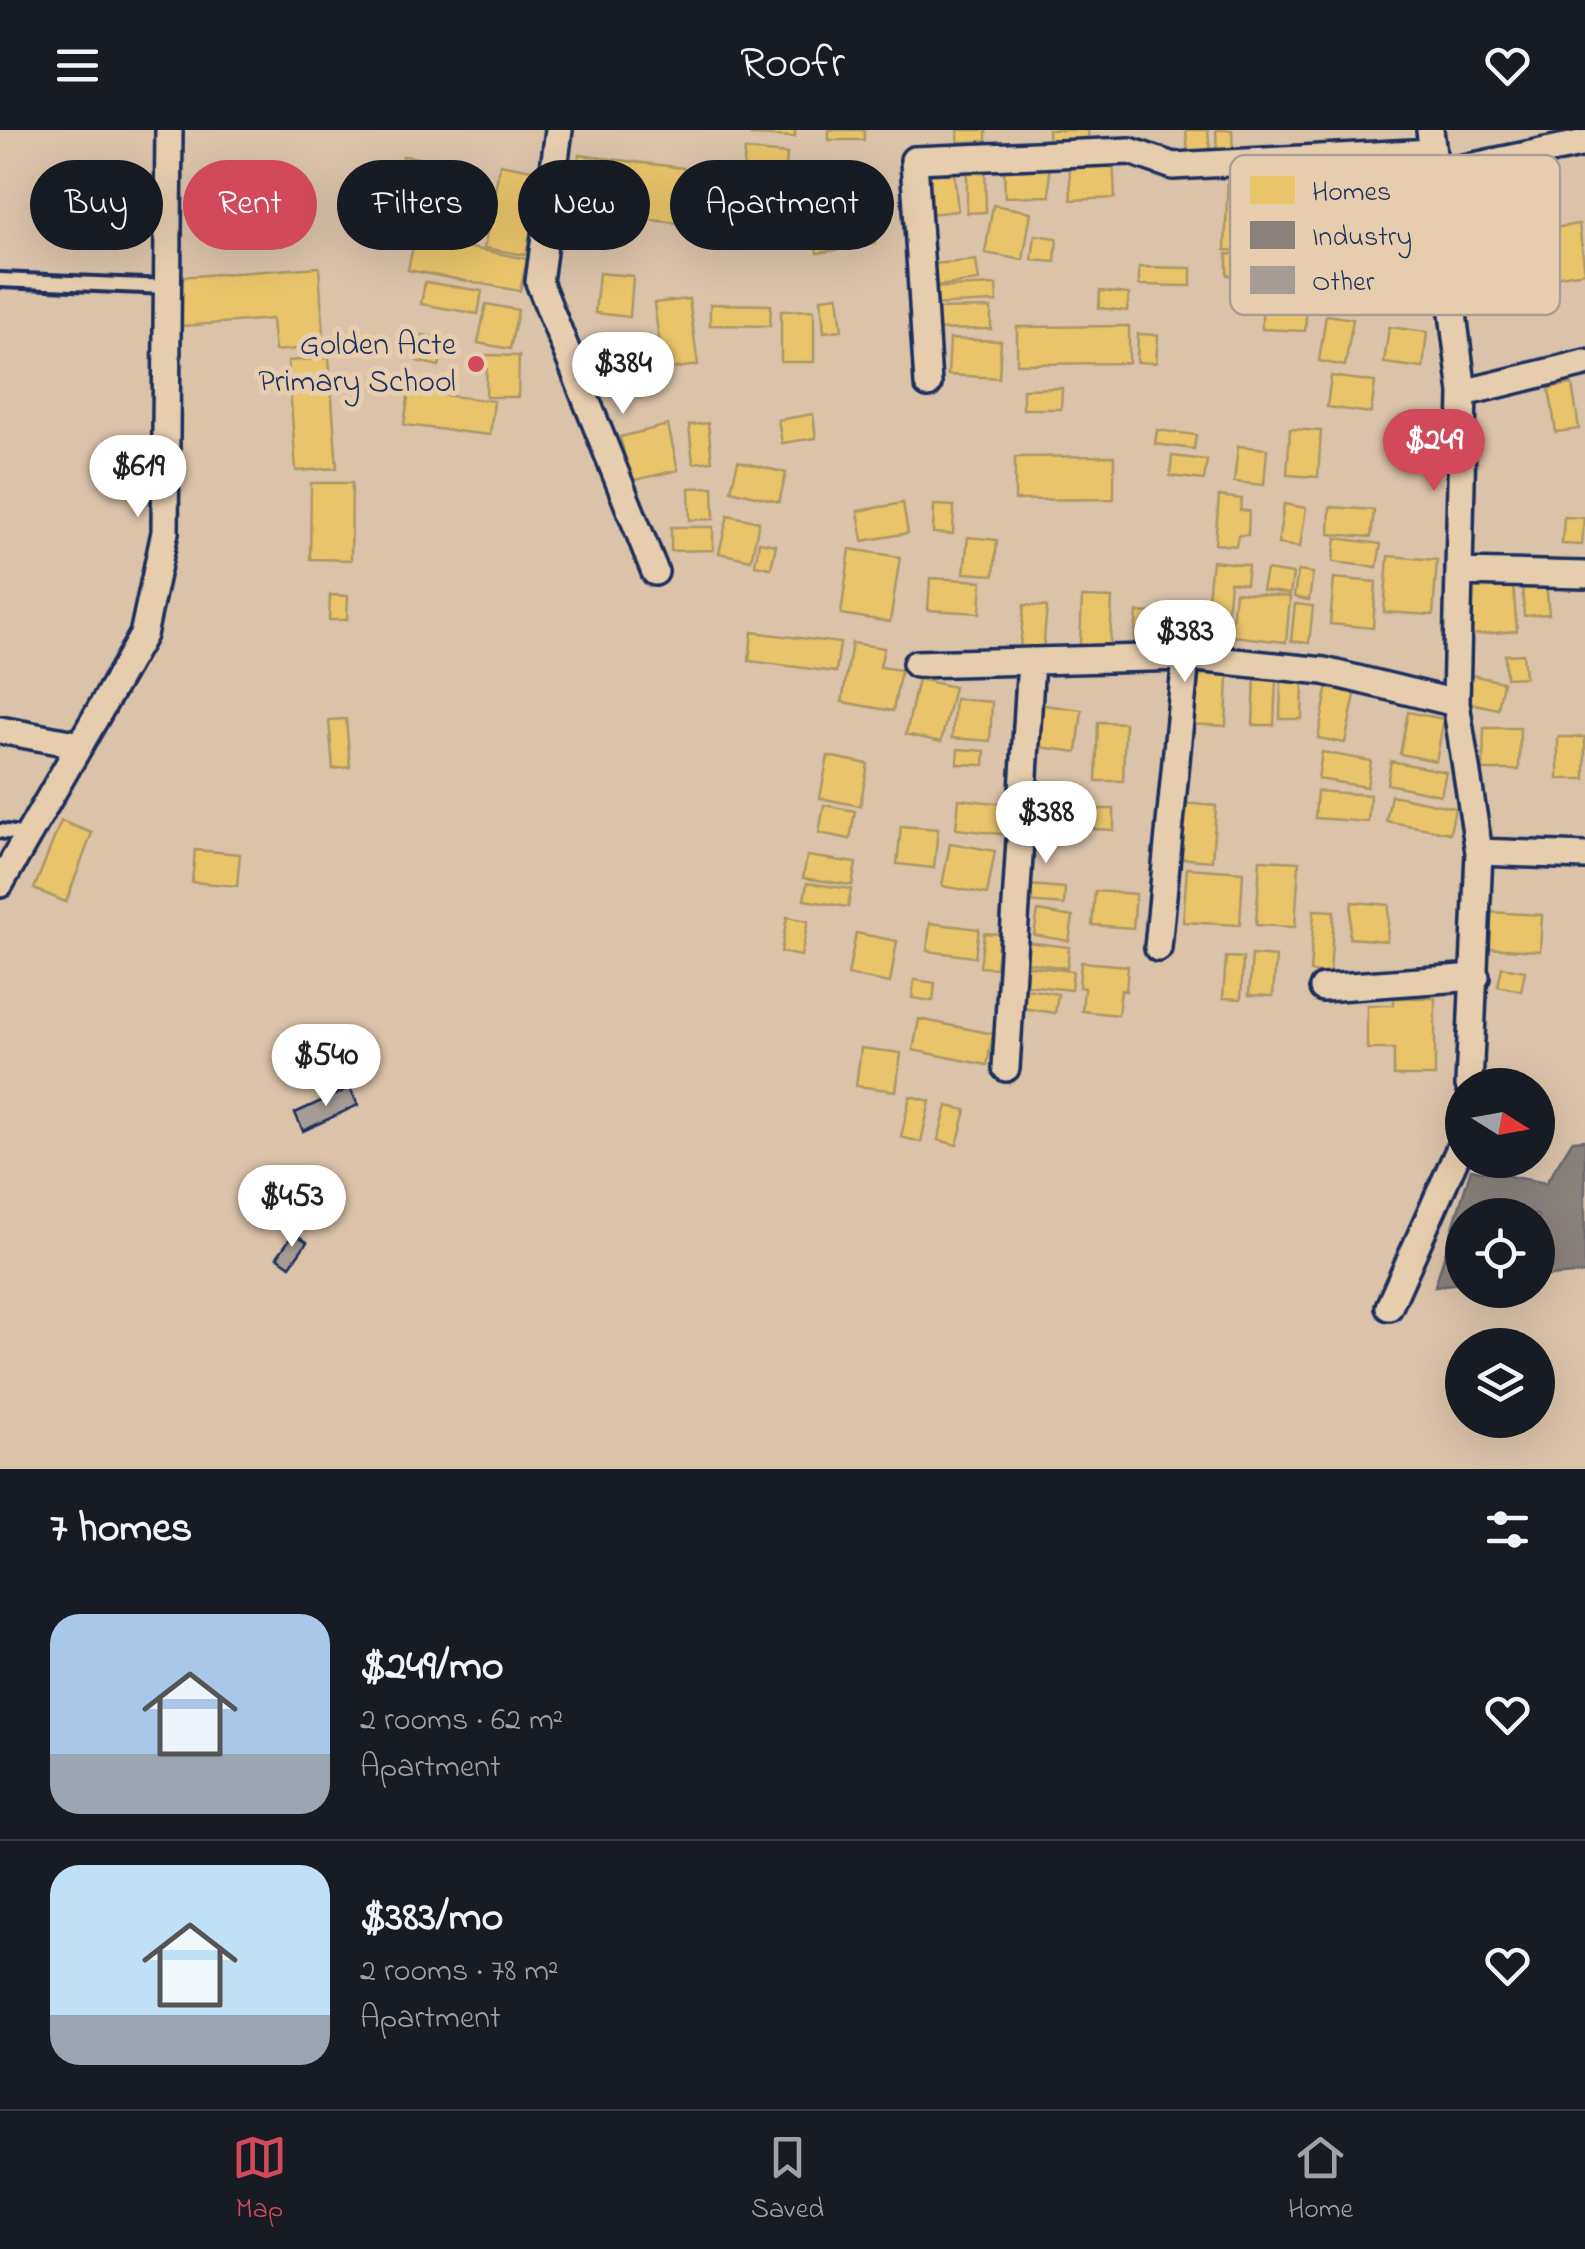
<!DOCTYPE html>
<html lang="en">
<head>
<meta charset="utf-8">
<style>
	:root { --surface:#171b24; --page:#20242c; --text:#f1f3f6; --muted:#9ea1a6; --line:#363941; --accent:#d1495b }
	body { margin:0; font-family:"Indie Flower",sans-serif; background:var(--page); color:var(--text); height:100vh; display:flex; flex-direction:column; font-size:38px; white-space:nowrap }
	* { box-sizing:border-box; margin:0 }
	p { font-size:32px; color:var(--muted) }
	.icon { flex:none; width:55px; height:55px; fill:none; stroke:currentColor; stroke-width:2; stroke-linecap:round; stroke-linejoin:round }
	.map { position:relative; height:1339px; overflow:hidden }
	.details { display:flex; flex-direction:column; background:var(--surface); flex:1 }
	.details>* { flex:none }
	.banner { position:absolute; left:30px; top:30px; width:1000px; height:90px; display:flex; gap:20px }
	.needle { width:65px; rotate:101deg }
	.fabs { position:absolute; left:1445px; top:938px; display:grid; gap:20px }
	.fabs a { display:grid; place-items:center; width:110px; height:110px; border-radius:50%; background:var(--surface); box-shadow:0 10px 40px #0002; font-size:50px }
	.price { position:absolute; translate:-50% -85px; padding:0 22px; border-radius:35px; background:#fff; color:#222; font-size:32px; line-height:65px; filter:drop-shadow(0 2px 5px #0008) }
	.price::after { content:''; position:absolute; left:50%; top:60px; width:30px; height:22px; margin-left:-15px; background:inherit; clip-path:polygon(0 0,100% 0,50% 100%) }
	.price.current { background:var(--accent); color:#fff }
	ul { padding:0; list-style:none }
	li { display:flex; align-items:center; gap:30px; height:250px; padding:0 50px }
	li+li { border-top:2px solid var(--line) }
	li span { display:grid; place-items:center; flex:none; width:280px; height:200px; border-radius:30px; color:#555 }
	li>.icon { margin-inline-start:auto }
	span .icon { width:120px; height:120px; fill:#fffc; stroke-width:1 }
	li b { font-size:42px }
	h2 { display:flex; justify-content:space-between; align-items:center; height:120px; padding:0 50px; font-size:42px }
	.chip { padding:0 35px; border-radius:45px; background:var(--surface); box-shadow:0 10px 40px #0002; font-size:35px; line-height:90px }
	.chip.current { background:var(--accent); color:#fff }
	header { display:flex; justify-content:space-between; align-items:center; height:130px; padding:0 50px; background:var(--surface); font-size:45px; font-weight:600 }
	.tabs { display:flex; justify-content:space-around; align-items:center; height:140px; border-top:2px solid var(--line); background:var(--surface); font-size:28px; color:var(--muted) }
	.tabs a { display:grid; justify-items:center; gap:5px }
	.tabs .current { color:var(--accent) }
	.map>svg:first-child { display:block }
	.homes { fill:#e9c46a; stroke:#ab9766; stroke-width:2.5 }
	.industry { fill:#8a817c; stroke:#696873; stroke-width:2.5 }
	.building { fill:#a79c95; stroke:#1b2f5e; stroke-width:2.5 }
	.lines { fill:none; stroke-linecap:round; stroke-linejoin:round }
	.service-casing { stroke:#1b2f5e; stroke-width:20 }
	.minor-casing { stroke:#1b2f5e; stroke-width:32 }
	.service { stroke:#e6cdae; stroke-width:12 }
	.minor { stroke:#e6cdae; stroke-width:25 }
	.poi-dot { fill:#d1495b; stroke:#e6cdae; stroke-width:4 }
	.labels { text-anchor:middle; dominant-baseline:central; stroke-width:10; stroke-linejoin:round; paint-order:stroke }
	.poi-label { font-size:32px; fill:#1b2f5e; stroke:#e6cdae; text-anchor:end }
	.key { fill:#e6cdae; stroke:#a99e96; stroke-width:2.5 }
	.key-label { font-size:28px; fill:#1b2f5e }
</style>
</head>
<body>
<header><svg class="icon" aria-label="menu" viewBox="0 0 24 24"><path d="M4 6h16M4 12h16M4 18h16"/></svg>Roofr<svg class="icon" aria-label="heart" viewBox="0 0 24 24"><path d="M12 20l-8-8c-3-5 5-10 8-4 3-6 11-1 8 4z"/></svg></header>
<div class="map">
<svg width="1585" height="1339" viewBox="0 0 1585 1339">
	<rect width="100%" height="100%" fill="#dac3a9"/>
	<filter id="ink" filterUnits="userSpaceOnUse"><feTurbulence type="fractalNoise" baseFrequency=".01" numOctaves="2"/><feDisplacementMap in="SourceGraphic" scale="20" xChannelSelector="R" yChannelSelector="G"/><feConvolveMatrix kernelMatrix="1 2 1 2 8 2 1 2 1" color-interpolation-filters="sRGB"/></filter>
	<g filter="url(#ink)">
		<path class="homes" d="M751,0H795V7L751,5Z
			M829,0H864V10H829Z
			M958,0H986V11L958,12Z
			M1048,0H1088L1089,14L1049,17Z
			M1186,0H1208L1210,23L1188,25Z
			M1216,0H1232L1233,23L1217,24Z
			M745,20L787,24L783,72L741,68Z
			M579,25L684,38L678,93L573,81Z
			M403,26L474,35L469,79L398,70Z
			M1113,28L1115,68L1071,70L1069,30Z
			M967,33H985L986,82L967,83Z
			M1049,33L1050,66L1005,67L1004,35Z
			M500,34L542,42L526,125L484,118Z
			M954,43L958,81L929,84L926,45Z
			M1228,43L1248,44L1247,89L1257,90L1255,122L1225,120Z
			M867,63L875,114L817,123L809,72Z
			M389,74L416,76L414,96L387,93Z
			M993,75L1031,82L1023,130L985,123Z
			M1579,94L1585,142L1529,151L1521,103Z
			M1035,105L1057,108L1055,132L1032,130Z
			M415,107L527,129L520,161L408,140Z
			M1227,124L1257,125V145H1227Z
			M976,130L979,151L926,157L924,135Z
			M319,137L324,217L275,221L272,189L182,196L179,147Z
			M1139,137L1191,138V156L1139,155Z
			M599,143L633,146L630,187L595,183Z
			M425,152L482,161L478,184L421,174Z
			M996,155L997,172L928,175L927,158Z
			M1100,161L1129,164L1127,181L1099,178Z
			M838,166L842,200L824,202L821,168Z
			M689,169L698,235L663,240L654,173Z
			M1262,170L1307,171L1305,201L1262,199Z
			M486,174L518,180L510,219L478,213Z
			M710,174L771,175L770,196L710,195Z
			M991,178V199L934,200L933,179Z
			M814,180V232H781V181Z
			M1326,185L1353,189L1345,236L1319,231Z
			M1129,196V233L1017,234V197Z
			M1389,197L1427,202L1423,238L1384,233Z
			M1138,204L1158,205L1156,233L1137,232Z
			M423,205L446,210L439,236L417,231Z
			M950,209L1001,211L999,248L948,245Z
			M487,225L519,226L518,267H486Z
			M329,228L337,338L296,341L288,231Z
			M1331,246L1375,252L1371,283L1327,277Z
			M1572,254L1579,299L1556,302L1549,258Z
			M1062,258L1061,279H1023V259Z
			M409,261L494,271L490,305L404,295Z
			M813,284L816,308L782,313L778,290Z
			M708,293L712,331L693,333L689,295Z
			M668,295L678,340L631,351L620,307Z
			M1290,299L1321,301L1318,347L1287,345Z
			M1157,300L1196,305L1194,319L1155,314Z
			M1238,316L1267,319L1264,355L1234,352Z
			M1114,326V369L1015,370V327Z
			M1172,326L1207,330L1204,350L1170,346Z
			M738,331L786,343L779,372L731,360Z
			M311,353H352L351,430L310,429Z
			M713,357L714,389L690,390L689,358Z
			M1219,366L1242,369L1240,380L1249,381L1248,405H1238L1236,416L1215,414Z
			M903,373L908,403L863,411L858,381Z
			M1284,374L1306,378L1300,417L1278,414Z
			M934,375L954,376L953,404L933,403Z
			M1330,377L1374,380L1371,407L1329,404Z
			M728,385L759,392L751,430L719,423Z
			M1564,387L1584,388L1582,415L1562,414Z
			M671,397H713V420L671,421Z
			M968,407L997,410L994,445L964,443Z
			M1336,408L1381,414L1377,437L1333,432Z
			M759,412L776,415L771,438L755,435Z
			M850,419L900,427L890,492L841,484Z
			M1388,426L1437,430L1433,485L1384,482Z
			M1212,431L1248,435L1246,454L1230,452L1225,505L1204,503Z
			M1266,440L1293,444L1290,464L1262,460Z
			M1298,441L1313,443L1309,470L1294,467Z
			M930,448L982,451L980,483L928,480Z
			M1334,448L1376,452L1373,498L1330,494Z
			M1546,452L1549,484L1524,486L1522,454Z
			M1513,454L1517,501L1471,505L1467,457Z
			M1235,462L1290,467L1286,512L1231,506Z
			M330,465L348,466L347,490H329Z
			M1082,467L1112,468L1110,516L1080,515Z
			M1295,474L1313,476L1309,513L1291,511Z
			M1024,475L1047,477L1043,520L1020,518Z
			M1137,482L1164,484L1162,516L1134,514Z
			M1168,482L1199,485L1196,510L1165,507Z
			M752,502L840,513L836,542L749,531Z
			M852,513L884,518L880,537L901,540L893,581L842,572Z
			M1523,524L1525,547L1506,548L1505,525Z
			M1189,543L1228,545L1226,596L1187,594Z
			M1471,545L1503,552L1498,579L1466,572Z
			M1255,547L1276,548L1274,595H1253Z
			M918,549L954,557L941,612L906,604Z
			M1281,551H1303L1302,589H1280Z
			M1328,555L1356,560L1345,613L1318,608Z
			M955,569L992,572L990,611L952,608Z
			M1037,574L1082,580L1077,622L1032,616Z
			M1408,582L1444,589L1436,631L1400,624Z
			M346,589L350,637L333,639L329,590Z
			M1098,592L1125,593L1123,651H1096Z
			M1484,598H1520L1519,640H1483Z
			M1558,607H1585V649H1558Z
			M958,619L985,621L984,635L957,634Z
			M1322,622L1371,631L1367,657L1318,649Z
			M828,626L868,634L860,676L820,668Z
			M1391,631L1446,642L1441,665L1387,654Z
			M1317,661L1370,665L1368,692L1315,688Z
			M1391,665L1455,678L1450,703L1386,691Z
			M959,669L1005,674L1002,704L956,699Z
			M1032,669L1082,673L1079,703L1029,698Z
			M1182,673L1216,676L1212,731L1178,728Z
			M824,675L855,681L850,709L819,703Z
			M1094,679H1114V700L1093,699Z
			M61,691L92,703L66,772L34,759Z
			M901,696L938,699L934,738L897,734Z
			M950,713L995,721L987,764L942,756Z
			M195,720L240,724L237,756L192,752Z
			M807,726L856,733L852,755L803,748Z
			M1260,730L1299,732L1295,797L1256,795Z
			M1187,738L1243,742L1240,795L1183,792Z
			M807,753L851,759L848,777L804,770Z
			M1028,755L1065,758L1064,775L1026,772Z
			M1095,761L1136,764L1133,798L1092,795Z
			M1352,772L1389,775L1387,811L1349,808Z
			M1314,780L1334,781L1330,844L1310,842Z
			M1038,781L1073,787L1069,811L1034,805Z
			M1487,782L1542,785L1540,821L1485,818Z
			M787,787L808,791L801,826L781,822Z
			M930,793L979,799L975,827L927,821Z
			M856,803L897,811L890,853L848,845Z
			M984,803L999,804L996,838L980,837Z
			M1026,812L1069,817L1067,838L1024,832Z
			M1252,825L1276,827L1273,866L1249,865Z
			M1226,827L1243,828L1241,869L1223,868Z
			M1081,832L1128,836L1126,861L1121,860L1118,885L1082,881L1084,858L1079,857Z
			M1020,835L1073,841L1071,860L1017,854Z
			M1502,837L1525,841L1521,861L1498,856Z
			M914,850L935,853L933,871L912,868Z
			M1020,858L1058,864L1055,883L1016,877Z
			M1394,868H1435V946H1394V919H1367V875H1394Z
			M919,889L993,904L987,935L913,920Z
			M861,918L901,923L896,961L856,956Z
			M910,966L930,971L921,1012L901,1007Z
			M947,976L966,980L957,1015L938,1010Z"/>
		<path class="industry" d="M1585,1010V1143L1538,1147V1085H1462V1153L1435,1156L1471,1039L1546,1053L1572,1011Z"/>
		<path class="building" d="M350,958L358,975L303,1001L295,983Z
			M294,1103L307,1112L290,1136L277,1127Z"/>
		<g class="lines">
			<g class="service-casing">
				<path id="service" d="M0,150L168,157
					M0,701L27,705"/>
			</g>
			<g class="minor-casing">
				<path id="minor" d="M559,0L539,152L655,442
					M1430,0L1463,263L1456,573L1479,722L1469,955
					M1435,44L1585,13
					M928,254L914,30L1130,21L1173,36L1432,22
					M1463,263L1585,233
					M1459,442L1585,445
					M916,534L1186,527L1324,541L1456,573
					M0,600L80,615
					M1479,722L1585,726
					M0,754L143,505L165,402L169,0
					M1158,818L1186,527
					M1323,858L1476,847
					M1006,938L1031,531
					M1389,1177L1462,1013"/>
			</g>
			<use href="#service" class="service"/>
			<use href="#minor" class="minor"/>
		</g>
	</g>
	<circle class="poi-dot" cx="476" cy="234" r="10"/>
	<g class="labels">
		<g class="poi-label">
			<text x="456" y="216">Golden Acte<tspan x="456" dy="37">Primary School</tspan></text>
		</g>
	</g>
	<rect x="1230" y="25" width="330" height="160" rx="15" class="key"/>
	<rect x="1250" y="46" width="45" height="28" fill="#e9c46a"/>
	<rect x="1250" y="91" width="45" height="28" fill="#8a817c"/>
	<rect x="1250" y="136" width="45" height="28" fill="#a79c95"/>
	<g class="key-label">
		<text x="1312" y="70">Homes</text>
		<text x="1312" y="115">Industry</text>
		<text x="1312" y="160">Other</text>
	</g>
</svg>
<div class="fabs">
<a><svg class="needle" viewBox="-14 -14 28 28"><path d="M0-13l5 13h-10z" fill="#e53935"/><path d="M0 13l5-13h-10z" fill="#9ea1a6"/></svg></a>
<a><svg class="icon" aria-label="locate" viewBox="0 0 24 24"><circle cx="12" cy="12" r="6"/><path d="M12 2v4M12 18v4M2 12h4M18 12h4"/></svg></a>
<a><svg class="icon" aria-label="layers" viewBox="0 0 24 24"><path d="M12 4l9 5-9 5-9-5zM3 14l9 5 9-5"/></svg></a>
</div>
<b class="price" style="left:623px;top:287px">$384</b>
<b class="price current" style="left:1434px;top:364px">$249</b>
<b class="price" style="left:138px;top:390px">$619</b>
<b class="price" style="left:1185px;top:555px">$383</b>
<b class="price" style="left:1046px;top:736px">$388</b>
<b class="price" style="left:326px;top:979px">$540</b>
<b class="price" style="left:292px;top:1120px">$453</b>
<div class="banner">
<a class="chip">Buy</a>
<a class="chip current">Rent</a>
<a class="chip">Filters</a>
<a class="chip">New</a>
<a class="chip">Apartment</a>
</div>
</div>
<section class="details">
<h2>7 homes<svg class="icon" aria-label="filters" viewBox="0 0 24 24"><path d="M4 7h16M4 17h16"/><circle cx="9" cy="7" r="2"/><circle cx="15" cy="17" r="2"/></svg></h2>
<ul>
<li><span style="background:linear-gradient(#a9c7e8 70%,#9aa5b1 0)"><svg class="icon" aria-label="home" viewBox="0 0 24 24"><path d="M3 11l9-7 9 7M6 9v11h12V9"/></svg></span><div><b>$249/mo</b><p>2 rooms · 62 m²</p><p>Apartment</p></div><svg class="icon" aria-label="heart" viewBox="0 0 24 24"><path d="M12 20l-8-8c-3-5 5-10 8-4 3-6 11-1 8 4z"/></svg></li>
<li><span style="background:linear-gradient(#bfe0f5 75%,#9aa5b1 0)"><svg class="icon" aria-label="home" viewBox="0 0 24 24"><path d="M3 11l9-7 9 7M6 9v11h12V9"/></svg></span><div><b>$383/mo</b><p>2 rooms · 78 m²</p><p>Apartment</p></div><svg class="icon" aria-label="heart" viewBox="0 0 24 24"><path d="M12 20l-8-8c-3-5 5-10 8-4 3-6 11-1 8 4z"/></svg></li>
</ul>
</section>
<nav class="tabs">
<a class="current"><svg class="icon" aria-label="map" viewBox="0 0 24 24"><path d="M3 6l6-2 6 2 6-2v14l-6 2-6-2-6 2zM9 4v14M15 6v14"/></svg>Map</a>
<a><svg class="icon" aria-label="saved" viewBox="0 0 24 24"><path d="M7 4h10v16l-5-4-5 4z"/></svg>Saved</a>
<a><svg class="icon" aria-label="home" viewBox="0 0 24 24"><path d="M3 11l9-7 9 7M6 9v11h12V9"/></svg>Home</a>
</nav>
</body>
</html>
